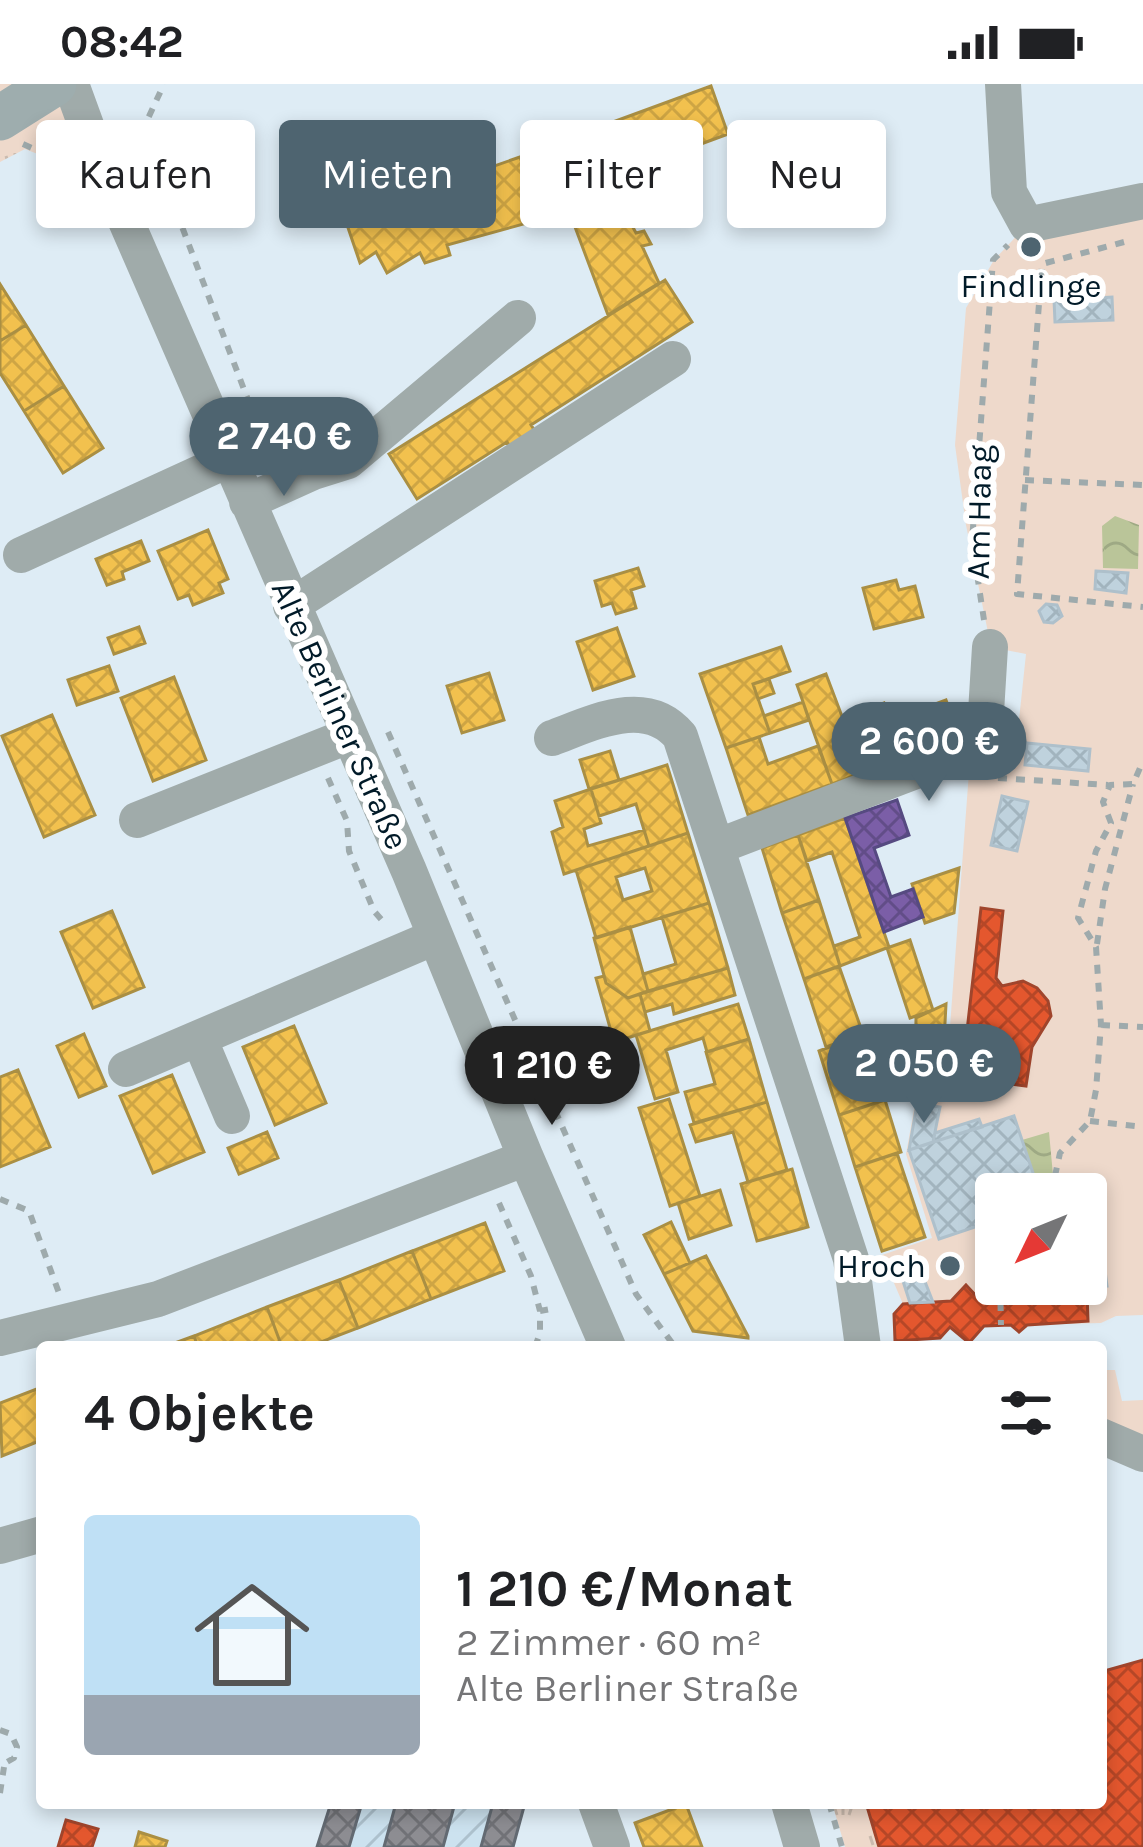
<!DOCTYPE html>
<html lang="de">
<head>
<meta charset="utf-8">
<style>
	:root { --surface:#fff; --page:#f6f6f6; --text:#202124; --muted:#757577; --accent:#4e6470 }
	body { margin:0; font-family:Karla,sans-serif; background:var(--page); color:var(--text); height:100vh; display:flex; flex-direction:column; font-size:45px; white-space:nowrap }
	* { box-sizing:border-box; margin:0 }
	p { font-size:39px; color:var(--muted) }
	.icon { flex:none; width:66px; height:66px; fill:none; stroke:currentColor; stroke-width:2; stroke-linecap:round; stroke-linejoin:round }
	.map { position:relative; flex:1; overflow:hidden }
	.sheet { position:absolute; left:36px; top:1257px; width:1071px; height:468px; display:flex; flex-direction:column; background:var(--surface); border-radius:12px; box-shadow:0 6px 18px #0003 }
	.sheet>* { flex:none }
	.guide { position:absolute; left:36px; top:36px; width:1071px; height:108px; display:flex; gap:24px }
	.needle { width:78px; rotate:227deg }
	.tools { position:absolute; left:975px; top:1089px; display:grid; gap:24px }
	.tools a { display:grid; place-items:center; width:132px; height:132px; border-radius:12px; background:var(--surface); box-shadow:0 6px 18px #0003; font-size:60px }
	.price { position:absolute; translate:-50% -102px; padding:0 27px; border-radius:42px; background:var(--accent); color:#fff; font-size:39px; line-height:78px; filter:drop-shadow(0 3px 6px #0008) }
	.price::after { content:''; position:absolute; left:50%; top:72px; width:36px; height:27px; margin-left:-18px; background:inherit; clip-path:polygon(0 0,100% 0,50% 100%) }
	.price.on { background:#222; color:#fff }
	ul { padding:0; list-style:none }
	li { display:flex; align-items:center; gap:36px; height:300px; padding:0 48px }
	li span { display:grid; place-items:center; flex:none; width:336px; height:240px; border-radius:12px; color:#555 }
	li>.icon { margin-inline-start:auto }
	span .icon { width:144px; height:144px; fill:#fffc; stroke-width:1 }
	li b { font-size:51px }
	h2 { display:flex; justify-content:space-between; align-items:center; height:144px; padding:0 48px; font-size:51px }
	.pill { padding:0 42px; border-radius:12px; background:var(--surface); box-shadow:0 6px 18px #0003; font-size:42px; line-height:108px }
	.pill.on { background:var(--accent); color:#fff }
	.status { display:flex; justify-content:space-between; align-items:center; height:84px; padding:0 60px; background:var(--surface); direction:ltr }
	.status svg { height:33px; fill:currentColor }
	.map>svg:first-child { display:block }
	.industrial { fill:url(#industrial-furrows) }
	.grass { fill:url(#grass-tufts) }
	.park { fill:#eed9cb; fill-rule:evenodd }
	.water { fill:url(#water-waves) }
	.homes { fill:url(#homes-cross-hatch); stroke:#aa8f43; stroke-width:3; fill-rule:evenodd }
	.shops { fill:url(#shops-cross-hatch); stroke:#a0452c; stroke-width:3 }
	.offices { fill:url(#offices-cross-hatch); stroke:#564a81; stroke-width:3 }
	.industry { fill:url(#industry-cross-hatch); stroke:#636a72; stroke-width:3 }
	.building { fill:url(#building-cross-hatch); stroke:#aec0cb; stroke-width:3 }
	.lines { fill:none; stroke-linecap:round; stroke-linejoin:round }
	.path { stroke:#9eaaac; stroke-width:6; stroke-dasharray:9 9; stroke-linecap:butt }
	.minor { stroke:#a0abaa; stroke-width:36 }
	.major { stroke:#9eadae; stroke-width:45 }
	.poi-dot { fill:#4e6470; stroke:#fff; stroke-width:4.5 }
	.labels { text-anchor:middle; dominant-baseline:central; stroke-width:12; stroke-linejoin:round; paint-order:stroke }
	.poi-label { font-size:33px; fill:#011a28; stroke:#fff }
	.street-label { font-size:33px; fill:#011a28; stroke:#fff }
</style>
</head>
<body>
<div class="status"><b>08:42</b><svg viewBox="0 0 49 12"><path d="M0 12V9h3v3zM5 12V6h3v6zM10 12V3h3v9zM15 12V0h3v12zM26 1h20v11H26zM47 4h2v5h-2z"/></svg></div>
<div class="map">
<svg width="1143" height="1763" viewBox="0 0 1143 1763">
	<defs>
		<pattern id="industrial-furrows" width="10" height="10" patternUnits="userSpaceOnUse" patternTransform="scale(3)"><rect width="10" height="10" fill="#cce2ef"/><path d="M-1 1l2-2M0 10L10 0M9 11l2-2" fill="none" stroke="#adc1cd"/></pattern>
		<pattern id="grass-tufts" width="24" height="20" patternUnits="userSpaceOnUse" patternTransform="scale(3)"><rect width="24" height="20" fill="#eed9cb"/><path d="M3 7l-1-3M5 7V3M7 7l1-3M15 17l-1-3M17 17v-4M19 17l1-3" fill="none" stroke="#cabaae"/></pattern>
		<pattern id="water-waves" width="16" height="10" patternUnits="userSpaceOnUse" patternTransform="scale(3)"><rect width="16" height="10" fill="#bac599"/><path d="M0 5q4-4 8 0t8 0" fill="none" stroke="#9ea984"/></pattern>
		<pattern id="homes-cross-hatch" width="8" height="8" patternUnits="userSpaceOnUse" patternTransform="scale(3)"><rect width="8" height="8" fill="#f2c14e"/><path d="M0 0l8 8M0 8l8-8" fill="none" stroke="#cea544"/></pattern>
		<pattern id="shops-cross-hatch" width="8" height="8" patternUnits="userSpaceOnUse" patternTransform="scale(3)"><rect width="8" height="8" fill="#e4572e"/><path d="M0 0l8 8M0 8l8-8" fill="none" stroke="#b64727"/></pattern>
		<pattern id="offices-cross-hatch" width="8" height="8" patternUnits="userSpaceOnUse" patternTransform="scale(3)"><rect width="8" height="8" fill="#7b5ea7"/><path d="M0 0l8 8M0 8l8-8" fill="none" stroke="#624d88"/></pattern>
		<pattern id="industry-cross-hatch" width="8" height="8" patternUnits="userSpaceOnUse" patternTransform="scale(3)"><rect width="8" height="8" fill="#8d8d92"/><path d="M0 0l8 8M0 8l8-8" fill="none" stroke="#717277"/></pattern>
		<pattern id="building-cross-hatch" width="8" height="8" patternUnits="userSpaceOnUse" patternTransform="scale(3)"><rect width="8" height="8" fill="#bfd2dd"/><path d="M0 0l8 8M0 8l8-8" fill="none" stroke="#a2b4be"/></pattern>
	</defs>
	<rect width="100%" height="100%" fill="#deecf5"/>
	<path class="industrial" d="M331,1719H525L513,1763H317Z"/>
	<path class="grass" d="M0,0H53L94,68C66,79 52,76 25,65L0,78Z
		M1101,1286H1115L1122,1317L1143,1316V1369L1101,1352Z
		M832,1719H866L879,1763H845Z"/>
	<path class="park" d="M1143,118V1231L1116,1232L1101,1239L1027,1241L1019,1248L1011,1241L984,1242L969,1259L950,1243L940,1254L895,1257L894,1230L903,1220L882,1171L932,1154L906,1070L915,1020L946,996L969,688L984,661L1016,664L1026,570L991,563L966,441L955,361L966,224L994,176L1027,141ZM996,1110H1086V1200H996Z"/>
	<path class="water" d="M1115,432L1139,441L1138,485L1103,484L1102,442Z
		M1049,1048L1053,1091L1035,1097L1022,1056Z"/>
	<path class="homes" d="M711,2L728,50L552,115L534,67Z
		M520,73L527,93L543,88L547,100L530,106L538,136L447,161L450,171L425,179L420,169L387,189L376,168L360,179L343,129L403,109L401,102L417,98L423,107Z
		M607,95L636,149L644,147L651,160L642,162L659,199L608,231L563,111Z
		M665,196L692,238L531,341L539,353L514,369L507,358L417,415L389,370Z
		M0,200L26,241L0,257Z
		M26,241L64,302L24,327L0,289V257Z
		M64,302L103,364L63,389L24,327Z
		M208,446L228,495L219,499L223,509L193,521L189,511L178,515L158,467Z
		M141,457L149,477L122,488L124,495L107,501L96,475Z
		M638,484L644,502L631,506L636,524L616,530L612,519L602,522L595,497Z
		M896,496L899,506L915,502L923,533L874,545L863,504Z
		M139,543L145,559L114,570L108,554Z
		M617,544L634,592L593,606L577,558Z
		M781,563L790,587L753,600L770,649L726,664L700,590Z
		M109,582L118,607L77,621L68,596Z
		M489,589L504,636L462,649L447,602Z
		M826,590L843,635L884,619L903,673L832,700L797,601Z
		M174,593L206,676L153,697L121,614Z
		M769,595L774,609L758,615L753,600Z
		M946,616L959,651L903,673L890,637Z
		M803,618L809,636L770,649L764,632Z
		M52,631L95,731L44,753L2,652Z
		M759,653L768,680L818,662L832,700L748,731L726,664Z
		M610,667L619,696L589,705L580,676Z
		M667,681L688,749L649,762L636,720L599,732L591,705Z
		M591,705L601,739L584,745L588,762L644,746L649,762L564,790L552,748L563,743L555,717Z
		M845,734L889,863L840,882L834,862L860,853L832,768L807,777L798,751Z
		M688,749L709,819L596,854L576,786ZM645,784L652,807L623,816L616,793Z
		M798,751L819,816L782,829L762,764Z
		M959,784L954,829L925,839L912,800Z
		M819,816L840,882L804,895L782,829Z
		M709,819L728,884L648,907L643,890L676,880L662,833Z
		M112,827L144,903L93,924L61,848Z
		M630,843L648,907L628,914L606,899L594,854Z
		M910,856L933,926L910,934L887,864Z
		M839,882L863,950L826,963L804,895Z
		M728,884L735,911L674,930L672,920L645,928L640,910Z
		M604,892L606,899L628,914L640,910L650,947L614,958L596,894Z
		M738,920L749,955L707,968L703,954L666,966L678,1008L655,1015L636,951Z
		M946,920L942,995L915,1001L916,934Z
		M294,942L326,1019L275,1041L243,963Z
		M84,950L106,1002L79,1013L57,962Z
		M863,950L873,998L904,988L903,1010L839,1031L819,967Z
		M749,955L767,1018L694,1039L685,1008L715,1000L706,968Z
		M18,986L50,1063L0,1083V993Z
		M172,991L204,1068L153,1089L120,1012Z
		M669,1015L700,1112L670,1122L639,1024Z
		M885,1016L901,1068L855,1083L839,1031Z
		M767,1018L787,1086L748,1098L733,1048L696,1058L690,1041Z
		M267,1048L278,1074L239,1090L228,1064Z
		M897,1069L925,1153L882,1167L855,1083Z
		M792,1085L808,1143L757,1157L741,1100Z
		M720,1106L731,1141L689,1155L678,1119Z
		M671,1138L690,1179L664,1190L644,1151Z
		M485,1139L504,1187L431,1215L412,1167Z
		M412,1167L431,1215L358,1244L339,1196Z
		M706,1172L748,1252V1254L693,1247L664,1190Z
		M339,1196L358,1244L308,1263H282L267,1223Z
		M267,1223L282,1263H198L194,1252Z
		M194,1252L198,1263H164Z
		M42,1303V1356L2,1372L0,1319Z
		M686,1720L702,1763H644L635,1739Z
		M139,1748L167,1757L165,1763H135Z"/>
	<path class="shops" d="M981,824L1003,827L996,894L1002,902L1023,897L1037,904L1048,917L1051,932L1032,963L1026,1002L997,998L996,1003L981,1001L982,985L963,982Z
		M966,1201L980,1216L1087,1209L1088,1237L1027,1241L1019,1248L1011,1241L984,1242L969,1259L950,1243L940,1254L895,1257L894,1230L903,1220L951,1217Z
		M1143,1576V1763H879L866,1719H1101V1588Z
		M66,1736L98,1745L92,1763H58Z"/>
	<path class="offices" d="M897,716L909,751L874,764L891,813L913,805L923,833L884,848L845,734Z"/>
	<path class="industry" d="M331,1719H362L349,1763H317Z
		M396,1719H455L443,1763H384Z
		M493,1719H525L513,1763H481Z"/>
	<path class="building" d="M1112,213L1113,236L1055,238L1054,216Z
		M1096,487L1128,489L1126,509L1095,505Z
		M1046,520L1057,521L1062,532L1053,539L1044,538L1039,527Z
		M1027,659L1090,665L1088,687L1025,681Z
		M1002,712L1028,718L1017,767L991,761Z
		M917,1020L940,1023L933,1058L909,1066Z
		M1014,1032L1040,1110H996V1136L939,1155L909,1066Z
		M979,1035L982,1043L933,1058L935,1049Z
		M1086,1159L1102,1163L1107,1202L1064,1204V1200H1086Z
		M920,1185L933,1218L910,1219L901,1191Z"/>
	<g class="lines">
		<path class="path" d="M144,43L269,371
			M122,54L144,43L164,0
			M23,60L59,76
			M56,76L69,93
			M1124,158L1042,180L1017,510L1143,523
			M1025,396L1143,401
			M984,536L972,457L993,176L1008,161
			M388,648L636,1210L675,1263
			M328,694L347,737L349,767L374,827L386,841
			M998,694L1108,701
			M1097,860L1105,805L1133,700
			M1101,941L1143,943
			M1090,1037L1143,1043
			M1051,1110L1060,1069L1090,1037L1096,1006L1101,941L1096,863L1078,834L1096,767L1111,739L1103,718L1110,701L1133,700L1143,677
			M0,1115L29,1127L59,1209
			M499,1119L531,1192L540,1227
			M1000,1200L1001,1241
			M535,1263L540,1249V1227L556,1224
			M0,1646L11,1650L17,1663L14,1674L0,1682
			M0,1709L4,1683
			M829,1719L842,1763"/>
		<path class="minor" d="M71,0L95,66L409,787L526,1074L608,1263
			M1003,0L1009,108L1027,141L1143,117
			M247,418L313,388L348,377L518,234
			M21,471L228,376
			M291,522L673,275
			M552,654C593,639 646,611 680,652L851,1175L863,1263
			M137,736L348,652
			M719,762L984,661L990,563
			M199,954L232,1032
			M126,985L435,853
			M0,1254L158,1215L526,1074
			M1101,1352L1143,1370
			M0,1462L42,1450
			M596,1719L612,1763
			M789,1719L802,1763"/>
		<path class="major" d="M0,34L54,0"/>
	</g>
	<g class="poi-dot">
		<circle cx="1031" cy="163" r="12"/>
		<circle cx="950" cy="1182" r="12"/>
	</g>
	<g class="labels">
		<g class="poi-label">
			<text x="1031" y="202">Findlinge</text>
			<text x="926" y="1182" text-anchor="end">Hroch</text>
		</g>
		<g class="street-label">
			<text transform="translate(979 428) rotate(-89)">Am Haag</text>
			<text transform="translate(340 631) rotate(66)">Alte Berliner Straße</text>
		</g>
	</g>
</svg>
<div class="tools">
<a><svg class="needle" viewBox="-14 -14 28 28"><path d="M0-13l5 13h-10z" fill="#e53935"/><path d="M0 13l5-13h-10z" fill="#757577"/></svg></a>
</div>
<b class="price" style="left:284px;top:415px">2 740 €</b>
<b class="price" style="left:929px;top:720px">2 600 €</b>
<b class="price" style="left:924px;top:1042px">2 050 €</b>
<b class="price on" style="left:552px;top:1044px">1 210 €</b>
<div class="guide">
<a class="pill">Kaufen</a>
<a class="pill on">Mieten</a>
<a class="pill">Filter</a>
<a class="pill">Neu</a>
</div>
<section class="sheet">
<h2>4 Objekte<svg class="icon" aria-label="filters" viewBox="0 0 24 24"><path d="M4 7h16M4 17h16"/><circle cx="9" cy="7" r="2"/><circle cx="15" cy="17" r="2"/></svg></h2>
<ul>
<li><span style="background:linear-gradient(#bfe0f5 75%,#9aa5b1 0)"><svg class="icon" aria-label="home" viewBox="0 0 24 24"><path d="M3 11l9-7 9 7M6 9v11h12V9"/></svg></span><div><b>1 210 €/Monat</b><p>2 Zimmer · 60 m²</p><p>Alte Berliner Straße</p></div></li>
</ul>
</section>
</div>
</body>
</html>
